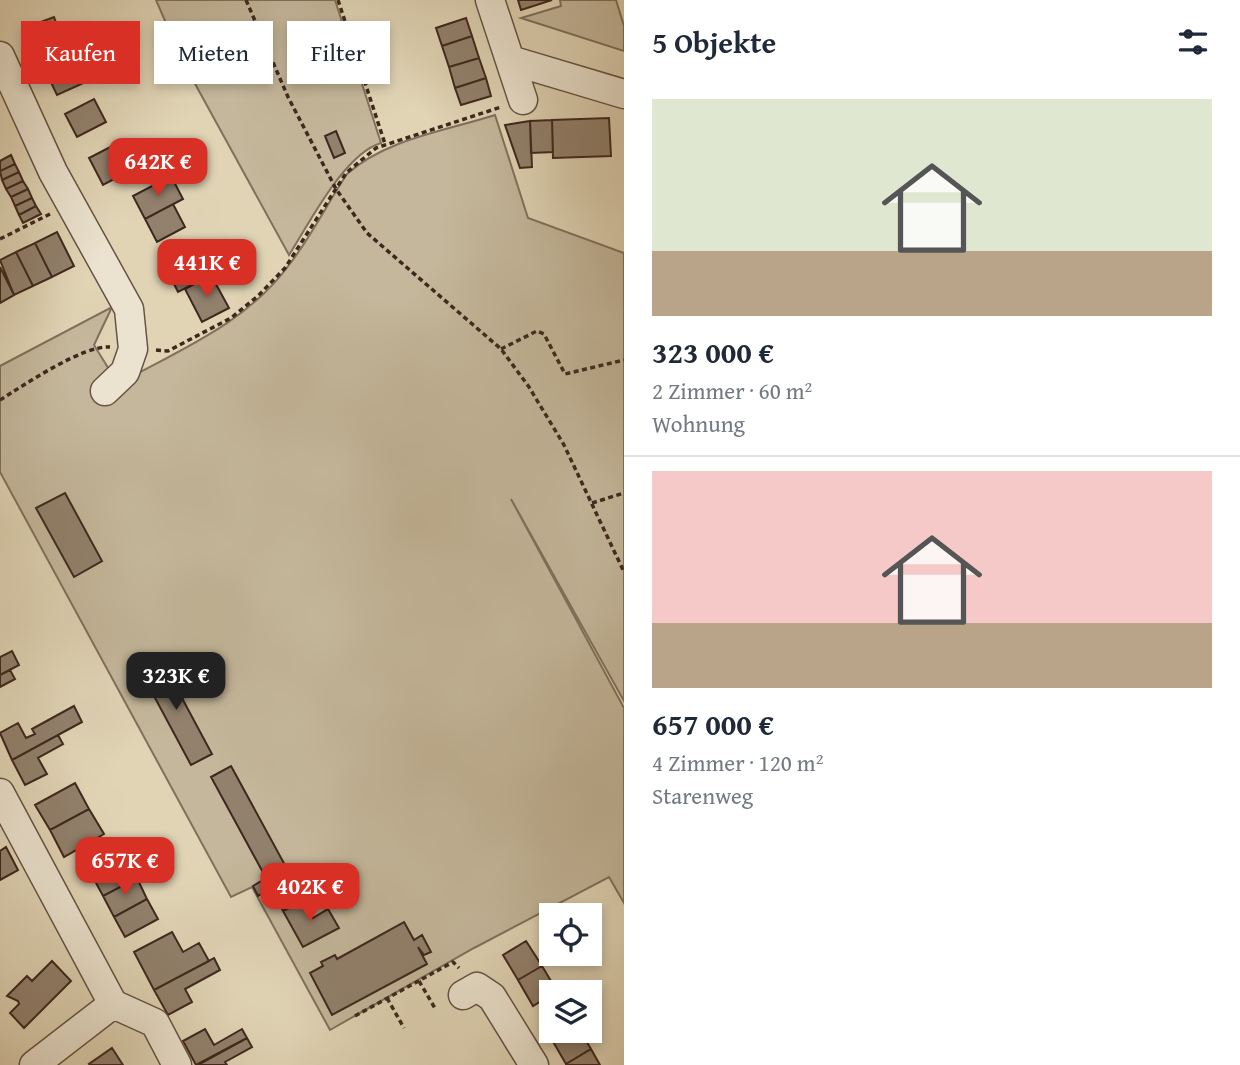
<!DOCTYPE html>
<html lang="de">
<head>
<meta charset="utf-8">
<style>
	:root { --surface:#fff; --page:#f6f6f7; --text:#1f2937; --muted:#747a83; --line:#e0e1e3; --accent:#d93025 }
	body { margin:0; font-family:"Gentium Book Plus",serif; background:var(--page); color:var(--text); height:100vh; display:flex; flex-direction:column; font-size:26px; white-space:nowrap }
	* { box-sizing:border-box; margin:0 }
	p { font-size:23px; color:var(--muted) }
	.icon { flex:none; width:38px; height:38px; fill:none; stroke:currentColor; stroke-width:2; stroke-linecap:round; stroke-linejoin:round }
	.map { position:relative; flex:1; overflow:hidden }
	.sheet { display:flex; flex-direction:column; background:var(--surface); width:616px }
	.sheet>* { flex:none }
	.banner { position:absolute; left:21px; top:21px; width:497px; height:63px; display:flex; gap:14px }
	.fabs { position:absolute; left:539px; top:903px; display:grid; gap:14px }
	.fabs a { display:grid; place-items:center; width:63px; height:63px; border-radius:0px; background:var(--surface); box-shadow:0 4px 10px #0003; font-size:35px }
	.price { position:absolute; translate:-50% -60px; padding:0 16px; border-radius:14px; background:var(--accent); color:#fff; font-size:23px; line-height:46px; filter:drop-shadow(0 2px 4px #0008) }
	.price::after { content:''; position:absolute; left:50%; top:42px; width:21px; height:16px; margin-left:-10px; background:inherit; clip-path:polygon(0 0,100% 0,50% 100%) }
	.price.selected { background:#222; color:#fff }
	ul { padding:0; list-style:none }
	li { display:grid; align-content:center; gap:14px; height:371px; padding:0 28px }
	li+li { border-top:2px solid var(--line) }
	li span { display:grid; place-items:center; height:217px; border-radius:0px; color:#555 }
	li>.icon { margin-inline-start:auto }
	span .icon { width:126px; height:126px; fill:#fffc; stroke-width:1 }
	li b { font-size:30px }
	h2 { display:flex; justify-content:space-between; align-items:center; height:84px; padding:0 28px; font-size:30px }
	.pill { padding:0 24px; border-radius:0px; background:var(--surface); box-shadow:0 4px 10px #0003; font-size:24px; line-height:63px }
	.pill.selected { background:var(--accent); color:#fff }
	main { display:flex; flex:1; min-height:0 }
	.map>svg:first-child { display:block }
	.green { fill:#c4b79b; stroke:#81705c; stroke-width:2 }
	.building { fill:#92816d; stroke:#3e281e; stroke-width:2 }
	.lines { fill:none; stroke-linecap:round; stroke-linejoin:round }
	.minor-casing { stroke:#665344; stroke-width:31 }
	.path { stroke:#3e281e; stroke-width:3.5; stroke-dasharray:5 3.5; stroke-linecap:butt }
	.minor { stroke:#ebe3cf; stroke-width:28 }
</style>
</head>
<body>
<main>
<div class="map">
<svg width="624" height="1065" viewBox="0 0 624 1065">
	<rect width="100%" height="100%" fill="#e0d4b5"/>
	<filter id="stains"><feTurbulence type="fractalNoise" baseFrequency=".00286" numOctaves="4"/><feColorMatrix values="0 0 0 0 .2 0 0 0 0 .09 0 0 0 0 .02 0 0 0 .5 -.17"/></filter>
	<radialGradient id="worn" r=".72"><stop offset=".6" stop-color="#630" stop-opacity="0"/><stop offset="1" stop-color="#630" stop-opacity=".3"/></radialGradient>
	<path class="green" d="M156,0H335L381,143C344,154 309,224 289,255L182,60Z
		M560,0H616L624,26V51L521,18L561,6Z
		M495,115L528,218L624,253V701L511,499L624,708V903L609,877L474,948L330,1030L252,887L231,897L0,472V366L112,307L94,345L118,384C179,350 247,323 289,265C311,237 327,204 347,174C386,139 445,131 495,115Z"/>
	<path class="building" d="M518,0H552L521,10Z
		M54,17L62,39L35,49L27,27Z
		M466,18L472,36L442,46L436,28Z
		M472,36L479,58L449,67L442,46Z
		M78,58L88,81L57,95L46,72Z
		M479,58L486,78L455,88L449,67Z
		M486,78L491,96L461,105L455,88Z
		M94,99L106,122L77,137L65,114Z
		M609,118L611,156L553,158L552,120Z
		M552,120L553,152L531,153L530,121Z
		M530,121L532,167L520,168L505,125Z
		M336,131L345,153L334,158L325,136Z
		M116,144L131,170L103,185L89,158Z
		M11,155L15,164L0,171V161Z
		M15,164L19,172L2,180L0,171Z
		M19,172L23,181L6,189L2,180Z
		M171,176L183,199L145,219L133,196Z
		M23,181L28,189L11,197L6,189Z
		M28,189L32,198L15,206L11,197Z
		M32,198L36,206L19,215L15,206Z
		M173,204L185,227L157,242L145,219Z
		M36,206L41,214L23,223L19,215Z
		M57,232L74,266L52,277L35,243Z
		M35,243L52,277L33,286L16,252Z
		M16,252L33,286L14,295L0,260Z
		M200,255L211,275L178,292L171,278L176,276L173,269Z
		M0,267L14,295L0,303Z
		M211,275L229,308L202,322L185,289Z
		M65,493L102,561L74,577L36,508Z
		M12,651L19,665L0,675V657Z
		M161,659L212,754L191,765L140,670Z
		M10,670L15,679L0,687V675Z
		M74,706L82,722L12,760L0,733L18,723L26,738L35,734L32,729Z
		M58,735L63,744L38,758L47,774L25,785L12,760Z
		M231,766L304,900L283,911L271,889L258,896L253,886L266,878L211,777Z
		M75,783L89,809L50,830L35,805Z
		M89,809L104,834L64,857L50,830Z
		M6,847L18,870L0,880V851Z
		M146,857L153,870L103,896L89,870L109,860L117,873Z
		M137,878L147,899L114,917L103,896Z
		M147,899L158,919L125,937L114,917Z
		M304,900L313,918L328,909L339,928L303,947L283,911Z
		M404,922L414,940L422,935L431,952L424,955L418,947L427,964L332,1015L310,973L323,966L321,962L335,955L337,959Z
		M172,932L183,952L199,943L209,961L154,990L134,952Z
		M526,941L542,966L518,980L503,955Z
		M214,958L220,970L185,989L192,1002L168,1015L154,990Z
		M52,961L71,981L24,1028L10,1013L19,1004L18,1001L7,996L27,976L32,981Z
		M542,966L557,991L533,1006L518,980Z
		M205,1029L214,1045L242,1029L247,1038L196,1065L183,1041Z
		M563,1031H580L591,1049L566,1064L551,1038Z
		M247,1038L252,1047L225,1062L227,1065H198Z
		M112,1048L123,1065H90L89,1064Z
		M591,1049L600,1065H566V1064Z"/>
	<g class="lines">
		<g class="minor-casing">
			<path id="minor" d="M490,0L523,100
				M0,56L53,172L129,309L133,349L125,372L105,391
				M510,60L624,94
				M0,793L113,1004L155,1023L177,1065
				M463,995L477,987L492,997L534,1065
				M34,1065L113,1004"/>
		</g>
		<path class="path" d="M246,0L288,97L336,189L367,233L501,349L529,387L564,445L624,572
			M338,0L385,144
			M0,239L50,214
			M501,349L537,331L544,334L565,374L624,360
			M156,350L168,351L231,318L258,296L285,268L346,173L376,148L501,107
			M0,400C24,385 83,345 110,347
			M592,503L624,493
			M419,981L436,1010
			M387,998L404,1028
			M355,1016L453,962L459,968"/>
		<use href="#minor" class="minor"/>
	</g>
	<rect width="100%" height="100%" filter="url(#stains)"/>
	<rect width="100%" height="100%" fill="url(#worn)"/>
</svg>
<div class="fabs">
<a><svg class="icon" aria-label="locate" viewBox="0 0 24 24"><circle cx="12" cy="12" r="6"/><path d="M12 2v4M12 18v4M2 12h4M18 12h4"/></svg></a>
<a><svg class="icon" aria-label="layers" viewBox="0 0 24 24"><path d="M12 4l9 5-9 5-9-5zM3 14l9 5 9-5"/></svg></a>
</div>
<b class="price" style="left:158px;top:198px">642K €</b>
<b class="price" style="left:207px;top:299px">441K €</b>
<b class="price selected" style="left:176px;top:712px">323K €</b>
<b class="price" style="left:125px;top:897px">657K €</b>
<b class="price" style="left:310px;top:923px">402K €</b>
<div class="banner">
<a class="pill selected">Kaufen</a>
<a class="pill">Mieten</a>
<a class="pill">Filter</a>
</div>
</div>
<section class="sheet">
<h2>5 Objekte<svg class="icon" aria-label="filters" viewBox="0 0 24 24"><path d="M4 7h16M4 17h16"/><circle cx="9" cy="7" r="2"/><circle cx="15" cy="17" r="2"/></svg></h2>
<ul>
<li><span style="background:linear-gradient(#dfe7d0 70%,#b9a48a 0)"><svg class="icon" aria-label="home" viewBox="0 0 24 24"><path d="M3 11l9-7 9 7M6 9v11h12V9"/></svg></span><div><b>323 000 €</b><p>2 Zimmer · 60 m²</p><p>Wohnung</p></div></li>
<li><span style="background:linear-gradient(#f6c9c9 70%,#b9a48a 0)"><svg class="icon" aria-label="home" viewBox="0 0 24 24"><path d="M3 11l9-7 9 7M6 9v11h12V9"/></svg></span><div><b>657 000 €</b><p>4 Zimmer · 120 m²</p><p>Starenweg</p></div></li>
</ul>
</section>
</main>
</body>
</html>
